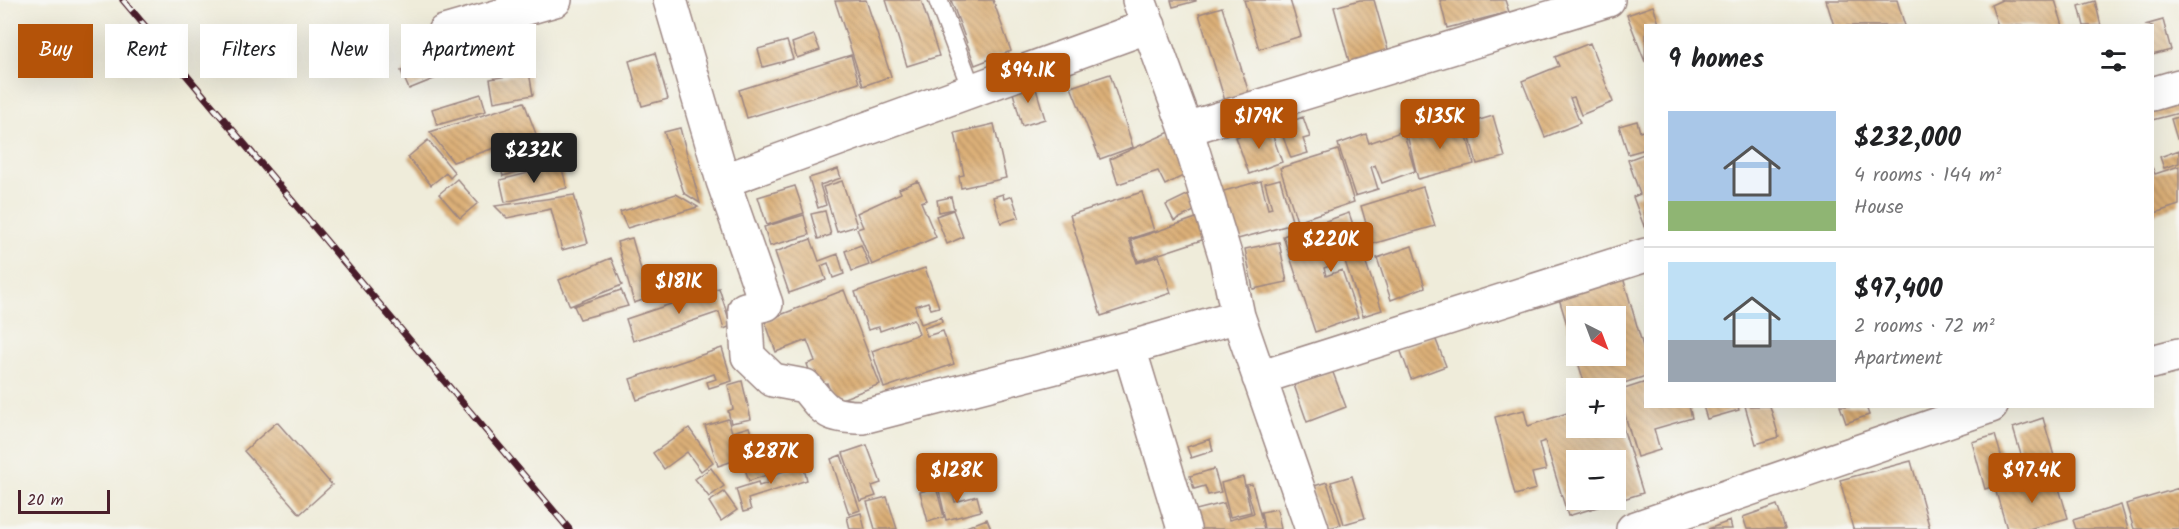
<!DOCTYPE html>
<html lang="en">
<head>
<meta charset="utf-8">
<style>
	:root { --surface:#fff; --page:#f2f2f2; --text:#202124; --muted:#757577; --line:#e0e0e0; --accent:#b45309 }
	body { margin:0; font-family:Kalam,sans-serif; background:var(--page); color:var(--text); height:100vh; display:flex; flex-direction:column; font-size:22px; white-space:nowrap }
	* { box-sizing:border-box; margin:0 }
	p { font-size:20px; color:var(--muted) }
	.icon { flex:none; width:33px; height:33px; fill:none; stroke:currentColor; stroke-width:2; stroke-linecap:round; stroke-linejoin:round }
	.map { position:relative; flex:1; overflow:hidden }
	.details { position:absolute; left:1644px; top:24px; width:510px; height:384px; display:flex; flex-direction:column; background:var(--surface); border-radius:0px; box-shadow:0 6px 24px #0002 }
	.details>* { flex:none }
	.guide { position:absolute; left:18px; top:24px; width:570px; height:54px; display:flex; gap:12px }
	.needle { width:39px; rotate:138deg }
	.tools { position:absolute; left:1566px; top:306px; display:grid; gap:12px }
	.tools a { display:grid; place-items:center; width:60px; height:60px; border-radius:0px; background:var(--surface); box-shadow:0 6px 24px #0002; font-size:30px }
	.scale { position:absolute; left:18px; bottom:15px; width:92px; box-sizing:border-box; padding-left:6px; border:3px solid #4a1f2b; border-top:0; font-size:16px; line-height:21px; white-space:nowrap; color:#4a1f2b; -webkit-text-stroke:4px #f6f6f2; paint-order:stroke }
	.price { position:absolute; translate:-50% -51px; padding:0 14px; border-radius:6px; background:var(--accent); color:#fff; font-size:20px; line-height:39px; filter:drop-shadow(0 2px 3px #0008) }
	.price::after { content:''; position:absolute; left:50%; top:36px; width:18px; height:14px; margin-left:-9px; background:inherit; clip-path:polygon(0 0,100% 0,50% 100%) }
	.price.active { background:#222; color:#fff }
	ul { padding:0; list-style:none }
	li { display:flex; align-items:center; gap:18px; height:150px; padding:0 24px }
	li+li { border-top:2px solid var(--line) }
	li span { display:grid; place-items:center; flex:none; width:168px; height:120px; border-radius:0px; color:#555 }
	li>.icon { margin-inline-start:auto }
	span .icon { width:72px; height:72px; fill:#fffc; stroke-width:1 }
	li b { font-size:26px }
	h2 { display:flex; justify-content:space-between; align-items:center; height:72px; padding:0 24px; font-size:26px }
	.tag { padding:0 21px; border-radius:0px; background:var(--surface); box-shadow:0 6px 24px #0002; font-size:21px; line-height:54px }
	.tag.active { background:var(--accent); color:#fff }
	.map>svg:first-child { display:block }
	.building { fill:url(#building-back-hatch); fill-rule:evenodd }
	.lines { fill:none; stroke-linecap:round; stroke-linejoin:round }
	.service-casing { stroke:#9c8682; stroke-width:21 }
	.minor-casing { stroke:#9c8682; stroke-width:36 }
	.service { stroke:#fff; stroke-width:18 }
	.minor { stroke:#fff; stroke-width:33 }
	.rail-casing { stroke:#4a1f2b; stroke-width:7 }
	.rail { stroke:#f6f6f2; stroke-width:4.5; stroke-dasharray:14; stroke-linecap:butt }
</style>
</head>
<body>
<div class="map">
<svg width="2179" height="529" viewBox="0 0 2179 529">
	<defs>
		<pattern id="building-back-hatch" width="6" height="6" patternUnits="userSpaceOnUse" patternTransform="scale(1.5)"><rect width="6" height="6" fill="#dcb078"/><path d="M-1 5l2 2M0 0l6 6M5-1l2 2" fill="none" stroke="#b48f63"/></pattern>
	</defs>
	<rect width="100%" height="100%" fill="#f6f6f2"/>
	<filter id="ink" filterUnits="userSpaceOnUse"><feTurbulence type="fractalNoise" baseFrequency=".0167" numOctaves="2"/><feDisplacementMap in="SourceGraphic" scale="12" xChannelSelector="R" yChannelSelector="G"/><feConvolveMatrix kernelMatrix="1 2 1 2 8 2 1 2 1" color-interpolation-filters="sRGB"/></filter>
	<filter id="wash" filterUnits="userSpaceOnUse"><feTurbulence type="fractalNoise" baseFrequency=".008" numOctaves="4" result="noise"/><feDisplacementMap in="SourceGraphic" scale="24" xChannelSelector="R" yChannelSelector="G"/><feGaussianBlur stdDeviation="1.35" result="paint"/><feColorMatrix in="noise" values="0 0 0 0 0 0 0 0 0 0 0 0 0 0 0 0 0 1.4 0 .05"/><feComposite in="paint" operator="in"/></filter>
	<g filter="url(#wash)">
		<rect width="100%" height="100%" fill="#efecda"/>
		<g id="blocks">
			<path class="building" d="M866,0L891,76L863,86L835,1Z
				M886,0H921L939,56L907,66Z
				M951,0H993L1011,51L975,65Z
				M1171,0H1196V1L1173,7Z
				M1244,0H1290L1301,36L1259,49Z
				M1360,0H1374L1389,53L1350,65L1334,7Z
				M1440,0H1505L1509,12L1447,28Z
				M1826,0H1897L1905,26H1834Z
				M2002,0H2055L2063,26H1998L1991,5Z
				M2095,1L2101,26H2084L2079,6Z
				M1653,6L1660,26H1646L1645,62L1627,15Z
				M1222,7L1249,93L1225,101L1199,14Z
				M2163,20L2171,50L2152,55V26L2145,25Z
				M814,35L820,50L797,58L792,43Z
				M787,41L793,59L763,67L758,49Z
				M1590,43L1613,102L1581,115L1574,97L1570,98L1580,123L1545,137L1522,81L1559,66L1555,57Z
				M655,53L668,99L642,106L629,61Z
				M444,54L451,72L409,89L401,71Z
				M851,55L859,83L747,118L739,90Z
				M529,72L533,95L494,102L490,79Z
				M1110,74L1133,147L1100,159L1071,87Z
				M1034,82L1045,119L1022,126L1012,89Z
				M481,94L486,111L437,125L432,109Z
				M524,102L536,134L453,162L430,132Z
				M2176,102L2179,113L2152,120V108Z
				M1493,116L1505,157L1477,164L1466,124Z
				M1303,117L1310,137L1303,139L1308,153L1291,158L1279,126Z
				M2179,117V138L2177,139L2171,119Z
				M1463,121L1474,164L1418,179L1407,135Z
				M1637,121L1640,132L1646,130V149L1628,154L1619,126Z
				M994,124L1006,178L961,188L959,176L964,175L955,133Z
				M1269,125L1282,162L1249,174L1236,137Z
				M680,128L700,203L684,193L664,132Z
				M1172,131L1189,173L1165,185L1158,171L1118,184L1110,159Z
				M1403,131L1415,171L1382,183L1375,165L1371,167L1378,189L1355,196L1338,144L1366,134L1369,143Z
				M541,139L543,147L556,144L561,160L503,176L496,152Z
				M428,140L455,173L450,178L446,173L431,185L408,157Z
				M1338,150L1354,202L1297,221L1280,168Z
				M2179,150V163L2164,168L2160,157Z
				M1646,153L1644,192L1645,229L1633,197L1640,194L1628,160Z
				M561,165L567,188L505,202L500,180Z
				M2179,166V205L2152,214V167L2155,174Z
				M838,169L841,178L820,185L826,205L818,208L809,178Z
				M457,179L478,203L460,218L439,194Z
				M1280,179L1293,224L1234,240L1220,192L1261,181L1268,209L1272,208L1265,183Z
				M842,181L857,226L837,232L823,187Z
				M918,181L927,200L921,202L936,237L872,265L857,229L863,227L857,213L901,193L899,189Z
				M795,186L804,213L767,225L758,197Z
				M1423,187L1435,226L1372,244L1361,206Z
				M1142,192L1154,231L1129,239L1137,263L1159,256L1171,293L1101,316L1070,215Z
				M1193,192L1200,208L1174,221L1166,205Z
				M676,194L698,207L627,228L620,212Z
				M1003,194L1004,199L1012,196L1019,217L1001,223L993,197Z
				M574,195L588,243L562,250L551,209L507,218L495,206Z
				M951,197L954,209L939,212L937,200Z
				M953,210L963,237L947,244L936,216Z
				M825,211L831,235L818,239L811,214Z
				M1349,213L1382,310L1363,316L1339,243L1329,247L1335,264L1324,268L1326,276L1342,270L1358,317L1315,332L1283,236Z
				M804,215L809,235L770,246L764,227Z
				M1202,216L1208,238L1138,261L1131,240Z
				M632,238L649,298L634,303L617,242Z
				M811,239L819,261L838,254L844,274L833,278L828,263L821,266L826,280L789,293L775,252Z
				M1279,242L1287,282L1253,289L1245,249Z
				M861,245L869,265L852,271L845,251Z
				M1412,246L1425,287L1391,300L1377,258Z
				M611,258L622,285L570,306L559,280Z
				M925,268L939,307L931,309L928,302L915,306L921,324L941,317L942,322L924,328L927,336L943,331L954,364L884,388L872,351L919,334L914,319L880,331L879,327L868,330L855,292Z
				M1622,274L1646,357V376L1608,388H1586L1576,356H1616V316H1576V354L1557,292Z
				M719,288L731,326L724,329L719,312L633,341L626,319Z
				M621,290L628,306L580,319L574,306Z
				M844,290L880,384L834,402L827,383L815,387L807,364L815,361L807,340L776,352L765,321Z
				M1434,335L1446,366L1411,379L1400,349Z
				M722,348L732,381L709,388L707,382L716,379L714,374L637,400L630,379Z
				M1332,370L1346,407L1307,422L1294,385Z
				M742,381L751,419L731,423L728,411L733,409L728,385Z
				M1646,382V406H1689L1692,418L1654,429L1660,450L1637,457L1618,391Z
				M1616,405L1643,493L1568,516L1545,441L1539,443L1546,470L1532,473L1536,489L1515,495L1495,417L1524,410L1528,426L1576,410V428H1616ZM1576,460H1616V500H1576Z
				M1703,406H1738L1739,410L1707,419Z
				M1745,406H1770L1779,437L1756,444Z
				M1840,406H1866L1869,415L1846,423Z
				M2043,418L2058,470L2013,483L2010,473L2025,468L2013,428Z
				M728,419L732,432L749,427L757,453L718,466L705,426Z
				M277,422L332,485L300,514L244,451Z
				M689,428L713,462L701,471L687,452L664,469L653,453Z
				M1995,435L2009,482L1985,489L1972,442Z
				M1210,439L1213,451L1191,458L1187,447Z
				M867,445L881,483L872,486L876,496L860,501L843,453Z
				M841,455L860,510L849,514L831,459Z
				M771,460L775,472L749,481L745,469Z
				M925,460L933,484L927,486L918,463Z
				M1911,461L1930,529H1853L1840,480Z
				M803,465L807,480L748,499L751,510L743,512L736,489L758,482L759,486L768,483L766,477Z
				M711,468L724,486L709,497L695,479Z
				M1214,469L1221,492L1208,495L1205,486L1194,489L1190,476Z
				M2055,475L2068,518L2029,529H2007L1996,492Z
				M1352,476L1365,518L1344,524L1331,482Z
				M1243,477L1251,512L1230,517L1221,483Z
				M1327,482L1341,525L1324,529L1311,487Z
				M950,483L955,502L977,496L981,511L946,520L938,486Z
				M1252,484L1264,529H1197L1192,511L1224,503L1229,520L1254,513L1246,485Z
				M936,487L944,517L928,522L920,492Z
				M2179,488V529H2134L2126,504Z
				M724,492L737,510L721,521L709,502Z
				M887,497L897,529H875L867,502Z
				M1777,505L1785,529H1747L1743,517Z
				M2121,505L2128,529H2076L2073,520Z
				M1277,509L1281,529H1264L1261,512Z
				M861,513L865,529H850L847,517Z
				M987,519L991,529H961Z
				M1730,521L1732,529H1708Z"/>
		</g>
	</g>
	<g filter="url(#ink)">
		<use href="#blocks" fill-opacity="0" stroke="#9c8682" stroke-width="1.5"/>
		<g class="lines">
			<g class="service-casing">
				<path id="service" d="M938,0L972,90"/>
			</g>
			<g class="minor-casing">
				<path id="minor" d="M670,0L723,181L766,304L745,309L748,356L773,380L805,386C825,411 828,417 862,417L1129,348L1238,316
					M1139,0L1186,129L1226,258L1238,316L1312,529
					M444,32L555,0
					M2152,94L2179,86
					M1186,129L1608,0
					M723,181L1149,26
					M1129,348L1184,529
					M2152,362L2179,355
					M1259,378L1646,255
					M1633,529L1991,406"/>
			</g>
			<use href="#service" class="service"/>
			<use href="#minor" class="minor"/>
			<g class="rail-casing">
				<path id="rail" d="M123,0L569,529"/>
			</g>
			<use href="#rail" class="rail"/>
		</g>
	</g>
</svg>
<div class="tools">
<a><svg class="needle" viewBox="-14 -14 28 28"><path d="M0-13l5 13h-10z" fill="#e53935"/><path d="M0 13l5-13h-10z" fill="#757577"/></svg></a>
<a>+</a>
<a>−</a>
</div>
<div class="scale">20 m</div>
<b class="price" style="left:1028px;top:104px">$94.1K</b>
<b class="price" style="left:1259px;top:150px">$179K</b>
<b class="price" style="left:1440px;top:150px">$135K</b>
<b class="price active" style="left:534px;top:184px">$232K</b>
<b class="price" style="left:1331px;top:273px">$220K</b>
<b class="price" style="left:679px;top:315px">$181K</b>
<b class="price" style="left:771px;top:485px">$287K</b>
<b class="price" style="left:957px;top:504px">$128K</b>
<b class="price" style="left:2032px;top:504px">$97.4K</b>
<div class="guide">
<a class="tag active">Buy</a>
<a class="tag">Rent</a>
<a class="tag">Filters</a>
<a class="tag">New</a>
<a class="tag">Apartment</a>
</div>
<section class="details">
<h2>9 homes<svg class="icon" aria-label="filters" viewBox="0 0 24 24"><path d="M4 7h16M4 17h16"/><circle cx="9" cy="7" r="2"/><circle cx="15" cy="17" r="2"/></svg></h2>
<ul>
<li><span style="background:linear-gradient(#a9c7e8 75%,#8fb573 0)"><svg class="icon" aria-label="home" viewBox="0 0 24 24"><path d="M3 11l9-7 9 7M6 9v11h12V9"/></svg></span><div><b>$232,000</b><p>4 rooms · 144 m²</p><p>House</p></div></li>
<li><span style="background:linear-gradient(#bfe0f5 65%,#9aa5b1 0)"><svg class="icon" aria-label="home" viewBox="0 0 24 24"><path d="M3 11l9-7 9 7M6 9v11h12V9"/></svg></span><div><b>$97,400</b><p>2 rooms · 72 m²</p><p>Apartment</p></div></li>
</ul>
</section>
</div>
</body>
</html>
